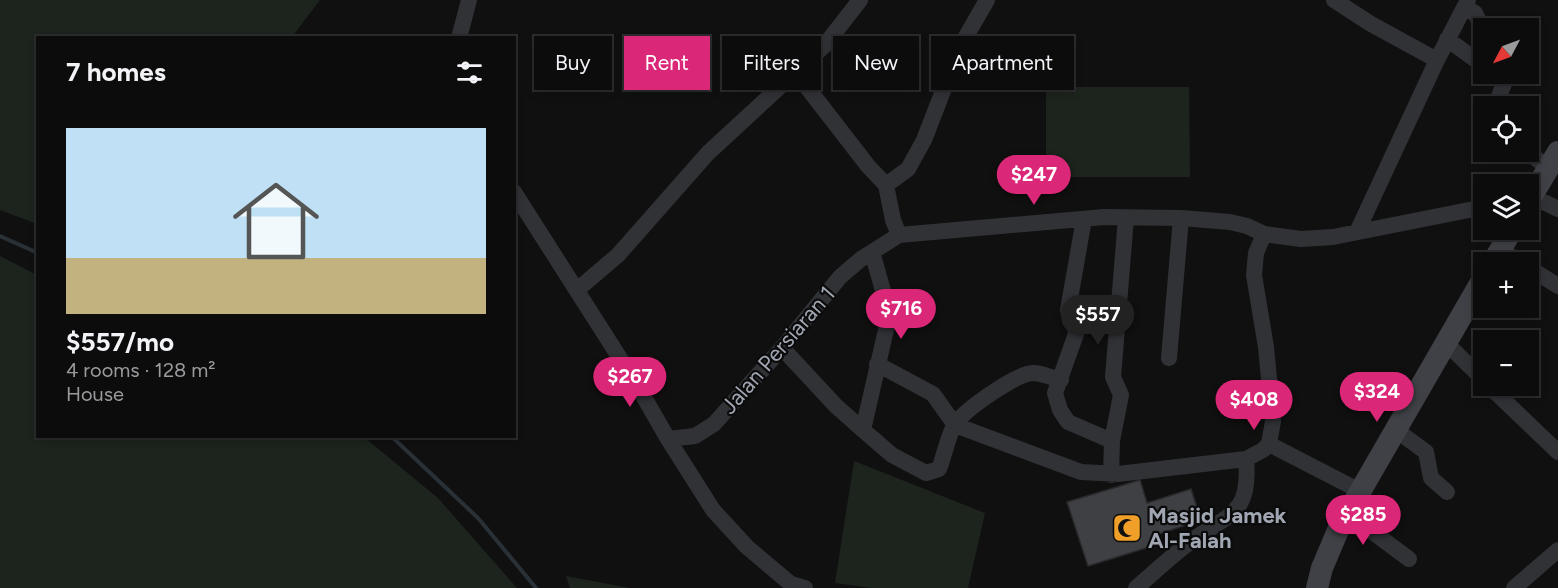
<!DOCTYPE html>
<html lang="en">
<head>
<meta charset="utf-8">
<style>
	:root { --surface:#0c0c0d; --page:#1a1a1b; --text:#f1f3f6; --muted:#9a9b9d; --line:#2c2c2e; --accent:#db2777 }
	body { margin:0; font-family:Figtree,sans-serif; background:var(--page); color:var(--text); height:100vh; display:flex; flex-direction:column; font-size:22px; white-space:nowrap }
	* { box-sizing:border-box; margin:0 }
	p { font-size:20px; color:var(--muted) }
	.icon { flex:none; width:33px; height:33px; fill:none; stroke:currentColor; stroke-width:2; stroke-linecap:round; stroke-linejoin:round }
	.map { position:relative; flex:1; overflow:hidden }
	.drawer { position:absolute; left:36px; top:36px; width:480px; height:402px; display:flex; flex-direction:column; background:var(--surface); border-radius:0px; box-shadow:0 3px 9px #0003,0 0 0 2px var(--line) }
	.drawer>* { flex:none }
	.hud { position:absolute; left:534px; top:36px; width:570px; height:54px; display:flex; gap:12px }
	.needle { width:39px; rotate:229deg }
	.controls { position:absolute; left:1473px; top:18px; display:grid; gap:12px }
	.controls a { display:grid; place-items:center; width:66px; height:66px; border-radius:0px; background:var(--surface); box-shadow:0 3px 9px #0003,0 0 0 2px var(--line); font-size:30px }
	.price { position:absolute; translate:-50% -51px; padding:0 14px; border-radius:21px; background:var(--accent); color:#fff; font-size:20px; line-height:39px; filter:drop-shadow(0 2px 3px #0008) }
	.price::after { content:''; position:absolute; left:50%; top:36px; width:18px; height:14px; margin-left:-9px; background:inherit; clip-path:polygon(0 0,100% 0,50% 100%) }
	.price.active { background:#222; color:#fff }
	ul { padding:0; list-style:none }
	li { display:grid; align-content:center; gap:12px; height:318px; padding:0 30px }
	li span { display:grid; place-items:center; height:186px; border-radius:0px; color:#555 }
	li>.icon { margin-inline-start:auto }
	span .icon { width:108px; height:108px; fill:#fffc; stroke-width:1 }
	li b { font-size:26px }
	h2 { display:flex; justify-content:space-between; align-items:center; height:72px; padding:0 30px; font-size:26px }
	.chip { padding:0 21px; border-radius:0px; background:var(--surface); box-shadow:0 3px 9px #0003,0 0 0 2px var(--line); font-size:21px; line-height:54px }
	.chip.active { background:var(--accent); color:#fff }
	.map>svg:first-child { display:block }
	.green { fill:#1c241d }
	.lines { fill:none; stroke-linecap:round; stroke-linejoin:round }
	.stream { stroke:#293137; stroke-width:4 }
	.building { fill:#3f4044; stroke:#2a2a2d; stroke-width:1.5 }
	.minor { stroke:#313236; stroke-width:16 }
	.secondary { stroke:#3f4146; stroke-width:22 }
	.labels { text-anchor:middle; dominant-baseline:central; stroke-width:4.5; stroke-linejoin:round; paint-order:stroke }
	.street-label { font-size:22px; fill:#a1a7b2; stroke:#0b0b0c }
	.poi-label { font-size:22px; font-weight:bold; fill:#a1a7b2; stroke:#0b0b0c; text-anchor:start }
</style>
</head>
<body>
<div class="map">
<svg width="1558" height="588" viewBox="0 0 1558 588">
	<rect width="100%" height="100%" fill="#101011"/>
	<path class="green" d="M0,0H320L292,37L38,38L37,224L0,210Z
		M1046,87H1189L1190,177H1046Z
		M0,256L37,275L38,436L364,437L438,498L517,588H0Z
		M854,461L985,513L968,588H872L835,583Z
		M566,576L630,588H570Z"/>
	<g class="lines">
		<path class="stream" d="M0,236L38,253
			M391,436L478,518L536,588"/>
	</g>
	<path class="building" d="M1140,480L1147,503L1191,489L1201,520L1156,535L1159,544L1088,566L1067,502Z"/>
	<g class="lines">
		<path class="minor" d="M1334,0L1371,24L1437,60
			M1462,12L1468,9L1475,13L1484,31
			M459,38L469,0
			M1447,39L1484,66
			M796,73L868,166L886,185L893,220L899,235
			M1495,106L1508,74
			M1527,152L1549,168
			M886,185L908,169L924,140L960,47L987,0
			M514,192L637,385L668,439L713,510L747,547L791,584L805,588
			M1528,198L1546,203L1558,209
			M1084,219L1068,310L1070,321L1077,331L1055,393L1060,410L1068,422L1112,441
			M1357,232L1437,60L1468,0
			M1500,250L1521,262
			M1528,267L1558,286
			M577,290L618,255L708,153L825,45L860,0
			M1446,343L1484,380
			M782,348L836,406L863,430L892,455L926,473L939,469C944,457 948,435 955,424C966,409 1015,374 1033,373C1042,373 1052,378 1061,380
			M1169,358L1181,218
			M877,364L933,394L955,425L1081,472L1118,474L1246,459
			M1489,386L1558,452
			M863,430L888,321L886,301L872,252
			M1396,430L1426,452L1431,478L1447,492
			M668,439L695,436L714,424L782,348L840,277L861,259L899,235L1104,217L1181,218L1230,222L1247,226L1264,234L1301,239L1333,237L1484,207
			M1269,444L1360,491
			M1111,475L1112,441L1121,395L1113,377L1126,218
			M1353,504L1362,524L1409,559
			M1136,588C1155,572 1173,554 1193,540C1230,513 1251,514 1246,459L1263,450L1269,444L1273,421L1266,347L1254,275L1256,253L1264,234
			M1514,588L1558,550"/>
		<path class="secondary" d="M1528,202L1558,152
			M1493,262L1512,230
			M1317,588L1322,568L1339,528L1484,277"/>
	</g>
	<defs>
		<g id="mosque-square" transform="scale(1.5)"><rect x="-9" y="-9" width="18" height="18" rx="4" fill="#f0a029" stroke="#0b0b0c"/><path d="M3.5-4.9A6 6 0 1 0 3.5 4.9A5 5 0 1 1 3.5-4.9Z" fill="#111"/></g>
	</defs>
	<g fill-rule="evenodd">
		<use href="#mosque-square" x="1127" y="528"/>
	</g>
	<g class="labels">
		<g class="street-label">
			<text transform="translate(778 350) rotate(-49)">Jalan Persiaran 1</text>
		</g>
		<g class="poi-label">
			<text x="1148" y="515">Masjid Jamek<tspan x="1148" dy="25">Al-Falah</tspan></text>
		</g>
	</g>
</svg>
<div class="controls">
<a><svg class="needle" viewBox="-14 -14 28 28"><path d="M0-13l5 13h-10z" fill="#e53935"/><path d="M0 13l5-13h-10z" fill="#9a9b9d"/></svg></a>
<a><svg class="icon" aria-label="locate" viewBox="0 0 24 24"><circle cx="12" cy="12" r="6"/><path d="M12 2v4M12 18v4M2 12h4M18 12h4"/></svg></a>
<a><svg class="icon" aria-label="layers" viewBox="0 0 24 24"><path d="M12 4l9 5-9 5-9-5zM3 14l9 5 9-5"/></svg></a>
<a>+</a>
<a>−</a>
</div>
<b class="price" style="left:1034px;top:206px">$247</b>
<b class="price" style="left:901px;top:340px">$716</b>
<b class="price active" style="left:1098px;top:346px">$557</b>
<b class="price" style="left:630px;top:408px">$267</b>
<b class="price" style="left:1377px;top:423px">$324</b>
<b class="price" style="left:1254px;top:431px">$408</b>
<b class="price" style="left:1363px;top:546px">$285</b>
<div class="hud">
<a class="chip">Buy</a>
<a class="chip active">Rent</a>
<a class="chip">Filters</a>
<a class="chip">New</a>
<a class="chip">Apartment</a>
</div>
<section class="drawer">
<h2>7 homes<svg class="icon" aria-label="filters" viewBox="0 0 24 24"><path d="M4 7h16M4 17h16"/><circle cx="9" cy="7" r="2"/><circle cx="15" cy="17" r="2"/></svg></h2>
<ul>
<li><span style="background:linear-gradient(#bfe0f5 70%,#c2b280 0)"><svg class="icon" aria-label="home" viewBox="0 0 24 24"><path d="M3 11l9-7 9 7M6 9v11h12V9"/></svg></span><div><b>$557/mo</b><p>4 rooms · 128 m²</p><p>House</p></div></li>
</ul>
</section>
</div>
</body>
</html>
